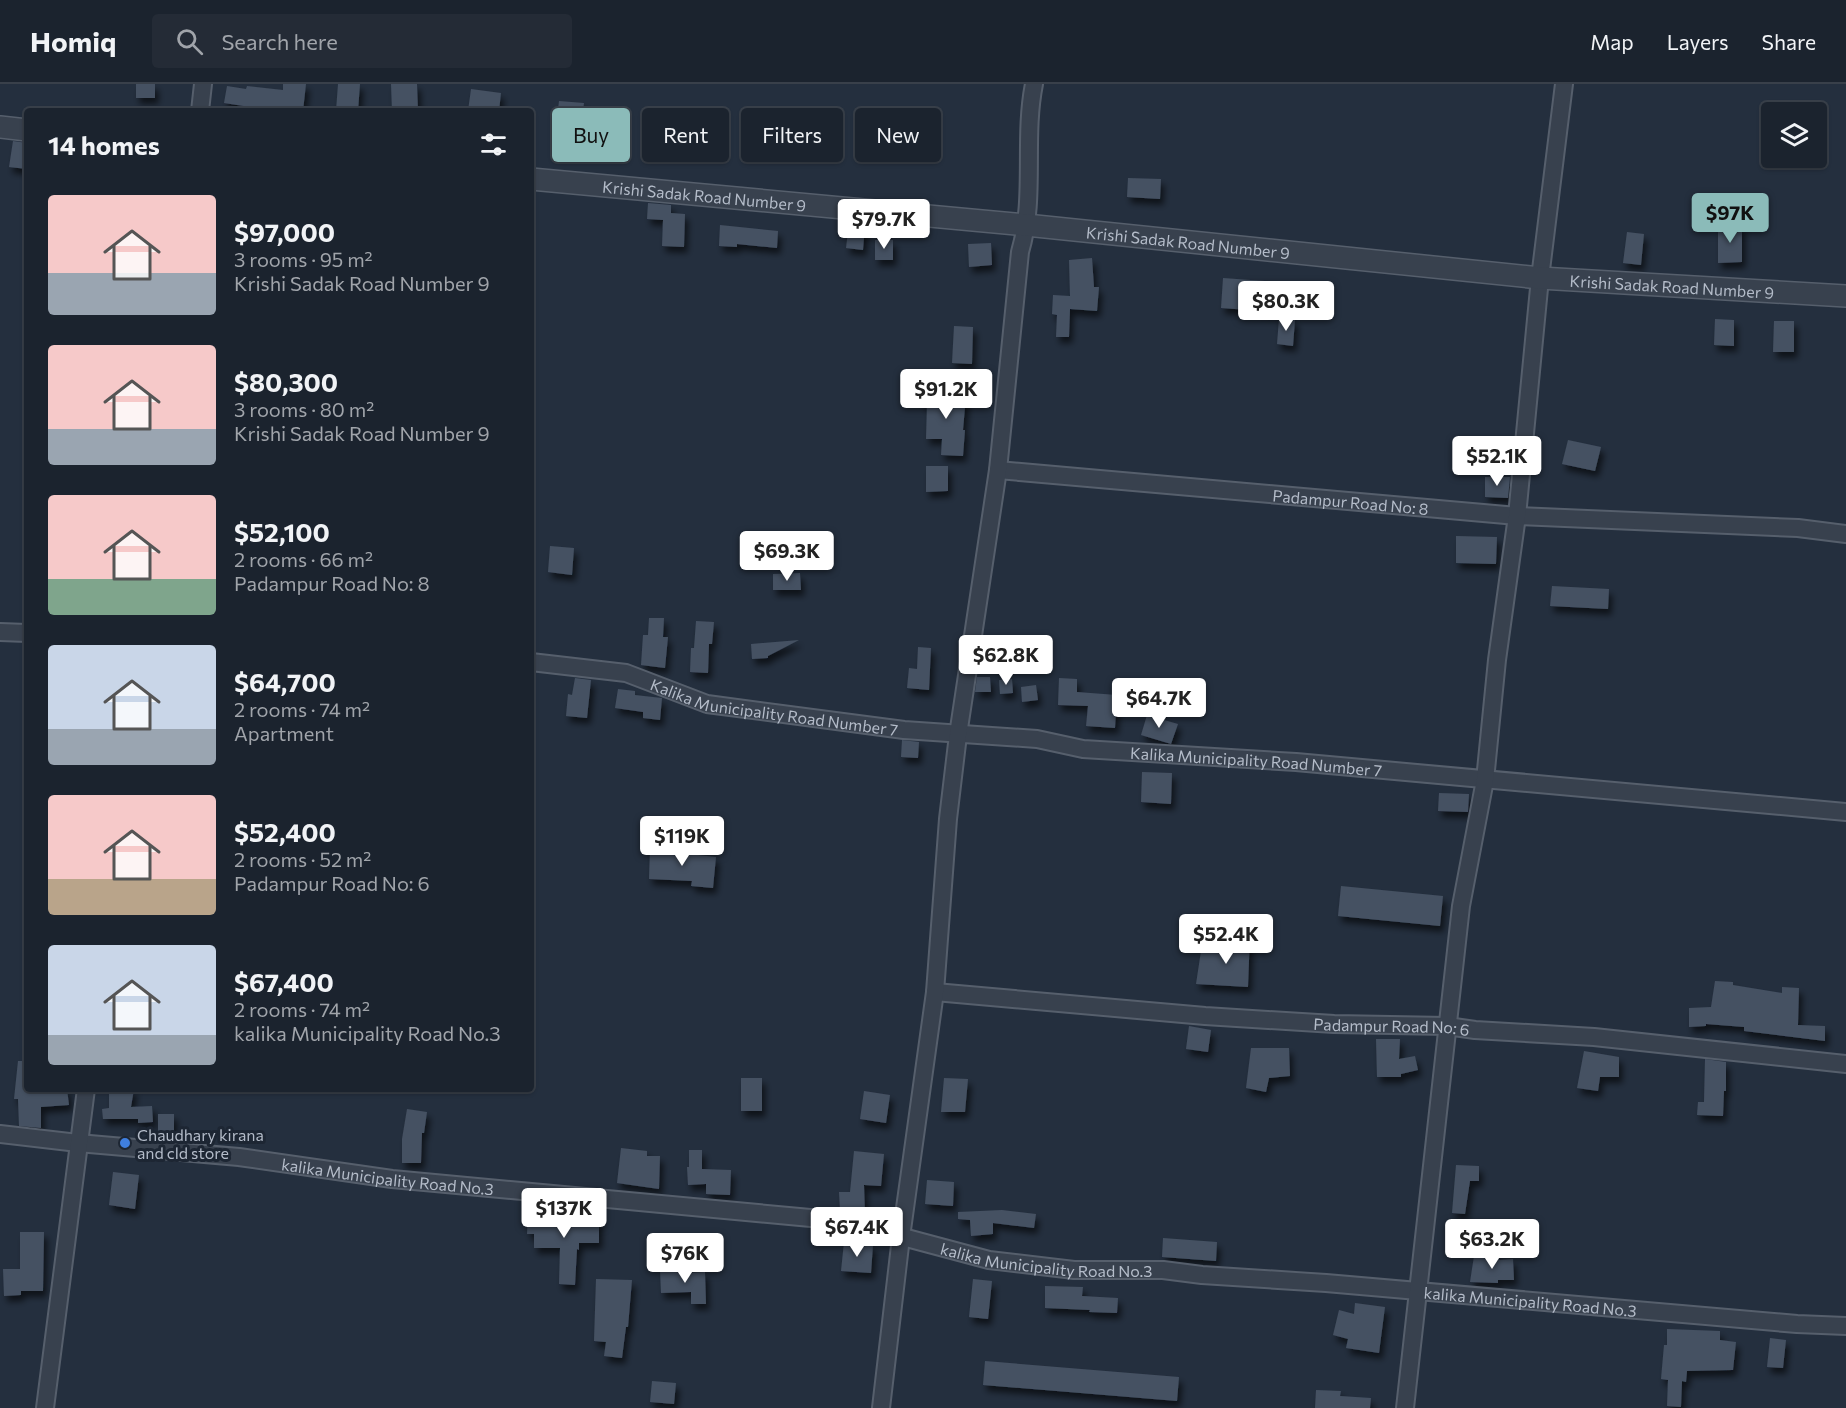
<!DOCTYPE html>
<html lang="en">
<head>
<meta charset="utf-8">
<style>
	:root { --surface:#1b232e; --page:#242b36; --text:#f1f3f6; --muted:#a0a4aa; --line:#39404a; --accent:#8bbbb9 }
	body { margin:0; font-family:Commissioner,sans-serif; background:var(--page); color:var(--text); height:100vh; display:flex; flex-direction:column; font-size:22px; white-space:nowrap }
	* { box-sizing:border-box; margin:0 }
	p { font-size:20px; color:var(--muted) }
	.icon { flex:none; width:33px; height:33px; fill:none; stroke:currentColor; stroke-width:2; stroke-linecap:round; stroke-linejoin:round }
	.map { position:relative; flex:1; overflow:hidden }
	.side { position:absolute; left:24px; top:24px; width:510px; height:984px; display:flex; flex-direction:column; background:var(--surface); border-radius:6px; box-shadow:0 2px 4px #0004,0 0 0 2px var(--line) }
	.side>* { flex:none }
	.hud { position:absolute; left:552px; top:24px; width:570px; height:54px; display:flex; gap:12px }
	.controls { position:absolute; left:1761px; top:18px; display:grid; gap:12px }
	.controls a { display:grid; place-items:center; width:66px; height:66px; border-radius:6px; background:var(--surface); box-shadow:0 2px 4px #0004,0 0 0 2px var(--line); font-size:30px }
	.price { position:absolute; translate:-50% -51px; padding:0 14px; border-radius:6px; background:#fff; color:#222; font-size:20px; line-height:39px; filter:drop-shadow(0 2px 3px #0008) }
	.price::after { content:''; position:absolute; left:50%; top:36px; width:18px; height:14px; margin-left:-9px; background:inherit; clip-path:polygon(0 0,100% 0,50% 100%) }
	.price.on { background:var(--accent); color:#111 }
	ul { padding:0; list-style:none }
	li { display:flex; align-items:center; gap:18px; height:150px; padding:0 24px }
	li span { display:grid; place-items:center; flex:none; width:168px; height:120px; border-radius:6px; color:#555 }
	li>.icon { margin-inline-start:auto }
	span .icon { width:72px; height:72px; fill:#fffc; stroke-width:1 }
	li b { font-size:26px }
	h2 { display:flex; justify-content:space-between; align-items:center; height:72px; padding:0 24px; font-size:26px }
	.tag { padding:0 21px; border-radius:6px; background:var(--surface); box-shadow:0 2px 4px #0004,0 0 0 2px var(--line); font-size:21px; line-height:54px }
	.tag.on { background:var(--accent); color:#111 }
	header { display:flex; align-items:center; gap:36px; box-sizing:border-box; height:84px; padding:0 30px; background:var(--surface); border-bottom:2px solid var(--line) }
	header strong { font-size:28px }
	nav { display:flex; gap:33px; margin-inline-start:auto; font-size:21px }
	.search { width:420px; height:54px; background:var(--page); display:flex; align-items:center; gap:15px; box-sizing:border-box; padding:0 21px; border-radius:6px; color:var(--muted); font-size:22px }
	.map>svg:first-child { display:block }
	.building { fill:#455162; filter:url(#shadow) }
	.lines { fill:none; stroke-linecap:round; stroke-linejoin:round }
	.minor-casing { stroke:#565f6c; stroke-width:20 }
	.tertiary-casing { stroke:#565f6c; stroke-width:24 }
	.minor { stroke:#38414e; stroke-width:16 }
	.tertiary { stroke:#38414e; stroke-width:21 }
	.shop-dot { fill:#3f7fe0; stroke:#1d2633; stroke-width:2 }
	.labels { text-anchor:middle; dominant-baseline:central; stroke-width:6; stroke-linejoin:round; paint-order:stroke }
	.street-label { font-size:16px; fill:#b4bcc9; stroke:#1d2633 }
	.poi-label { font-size:16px; fill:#b4bcc9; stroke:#1d2633; text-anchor:start }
</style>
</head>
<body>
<header>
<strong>Homiq</strong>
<div class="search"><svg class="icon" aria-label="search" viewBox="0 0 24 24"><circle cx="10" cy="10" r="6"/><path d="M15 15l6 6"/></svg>Search here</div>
<nav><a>Map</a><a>Layers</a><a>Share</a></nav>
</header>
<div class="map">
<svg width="1846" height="1324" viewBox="0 0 1846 1324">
	<defs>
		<filter id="shadow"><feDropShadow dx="3.5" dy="6" stdDeviation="3" flood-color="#0009"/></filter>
	</defs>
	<rect width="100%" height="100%" fill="#242f3e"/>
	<path class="building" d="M136,0H155V14H136Z
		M283,0H306L303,27L275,24V27L224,19L227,2L246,5L247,2L283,6Z
		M338,0H360L358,27H336Z
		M391,0H417L418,27H392Z
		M471,5L501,9L499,27H468Z
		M559,17L584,19L579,54L555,51Z
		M13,57L27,59V85L9,83Z
		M1128,94L1161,95L1160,115L1127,113Z
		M648,119L671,121V129L685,130L684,163L662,162L663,136L647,135Z
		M849,139L865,141L863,166L846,164Z
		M720,141L778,147L777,164L737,160V163L719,162Z
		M1742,141V178L1718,179V142Z
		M1627,148L1644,150L1641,181L1623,179Z
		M875,156H893V176H875Z
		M991,159L992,181L969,183L968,160Z
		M1092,174L1094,203H1099L1097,227L1070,225L1069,253H1056L1057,231L1052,230L1053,211L1070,212L1069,176Z
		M1223,194L1292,199L1290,229L1221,224Z
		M1279,235L1295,236L1293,262L1277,260Z
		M1715,235L1734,236V262L1714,261Z
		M1774,237H1794V268H1773Z
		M954,242L973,243L972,280L952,279Z
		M922,305H939V310L966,312L963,346H965L963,372L941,371L942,355H926L927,320H922Z
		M1568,356L1601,363L1595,387L1562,380Z
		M926,382H948V407L926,408Z
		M1485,393H1510L1508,414L1485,413Z
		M1456,452L1497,453L1496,480L1456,479Z
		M550,462L574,464L572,491L548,488Z
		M800,489L801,506H773V490Z
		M1552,502L1609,505L1608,525L1550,522Z
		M649,534H664L663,553H668L665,584L641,581L643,551H648Z
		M696,537L714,538L712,560H709L708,589L690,588L691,564H694Z
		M799,556L768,572V574L752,575L751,560Z
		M918,563L931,564L929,606L907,604L909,584L917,585Z
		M977,593H990L991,608H975Z
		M575,594L591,596L587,634L566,632L568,610L572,611Z
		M1059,594L1077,595V608L1117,611L1115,644L1086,642L1088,622L1058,621Z
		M1012,595L1013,609L1000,610L999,596Z
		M1036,601L1038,616L1022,618L1021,603Z
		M618,605L635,607V611L662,614L660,636L643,634V628L615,624Z
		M1147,631L1178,640L1171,660L1141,651Z
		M902,656L919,658L918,674L901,673Z
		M1142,688L1172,689L1171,720L1141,718Z
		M1439,709L1469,710L1468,728L1438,727Z
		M650,764L671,765V768L716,773L713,804L691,802L692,797L649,795Z
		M1341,802L1443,812L1440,842L1338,832Z
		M1236,849L1250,850L1248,903L1196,900L1201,867L1235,868Z
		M1715,897L1733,898V901L1782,909V903L1799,904L1798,941L1825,942V957L1744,947V943L1706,940V942L1689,943V924L1711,923Z
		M1189,942L1211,946L1208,968L1186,965Z
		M1376,955H1400L1399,975L1415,972L1418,986L1401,990V993H1377Z
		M1251,964H1289L1290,992L1269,994L1266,1008L1246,1004Z
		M1584,967L1619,973V993H1600L1598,1007L1577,1004Z
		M1705,975L1726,978V1007H1724L1723,1032L1697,1031L1698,1018H1704Z
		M18,977H27V1005H35V1007L67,1005L69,1021L41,1023V1044L19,1042L18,1015H14Z
		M741,994H762V1027H741Z
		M944,994L968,995L965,1028H941Z
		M109,1005H134L131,1023L152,1022L153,1038L138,1039V1035H103L102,1025L109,1024Z
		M864,1007L890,1011L886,1039L860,1035Z
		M407,1025L427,1028L424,1049H422L421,1079H402V1055Z
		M158,1030H174V1049H158Z
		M621,1064L647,1067V1072H660L659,1105L617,1099Z
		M689,1066H702V1085L731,1086L730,1111L706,1110V1100L688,1101L687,1083H689Z
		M854,1067L884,1070L881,1102L864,1101L865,1130L840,1126L839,1108H850Z
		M1456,1081L1479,1082V1097H1470L1465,1130L1452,1129Z
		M113,1088L139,1091L135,1125L109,1121Z
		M927,1096L954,1098L953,1122L925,1120Z
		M1002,1126L1036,1130L1034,1144L993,1139V1150L971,1152L970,1136L958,1135V1128Z
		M528,1131L582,1133L581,1136H599V1159H579V1166L577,1165L575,1201L559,1200L560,1164H534V1150H527Z
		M20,1148H44L43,1207H21V1211L4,1212L3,1185H20Z
		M1163,1154L1217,1158L1216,1177L1162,1173Z
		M844,1158L873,1161L871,1189L841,1187Z
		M1474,1172L1499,1173V1176L1513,1175L1514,1196H1498V1199L1470,1198Z
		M660,1186H683V1189L705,1188L706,1220H691V1208L661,1209Z
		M596,1195L632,1196L628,1243H626L622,1274L604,1272L606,1258L594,1257Z
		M973,1195L992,1197L988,1235L969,1233Z
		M1045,1202L1083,1203L1082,1212L1118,1214L1117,1229L1089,1228L1090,1226L1045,1224Z
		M1355,1219L1385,1223L1379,1269L1346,1264L1348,1255L1333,1251L1339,1226L1354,1230Z
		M1667,1245L1720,1247V1256L1736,1258L1733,1286L1687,1287L1686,1298L1682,1297L1681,1323L1667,1322L1668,1296L1661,1295L1664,1261H1667Z
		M1770,1254L1786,1256L1783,1284L1767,1283Z
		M985,1277L1179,1293L1177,1317L983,1301Z
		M652,1297L676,1299L674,1320L650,1318Z
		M1316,1306L1341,1307L1340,1312L1371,1314L1370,1324H1315Z"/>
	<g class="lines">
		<g class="minor-casing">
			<g id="minor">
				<path d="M200,27L203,0"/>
				<path id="s1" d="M998,386L1517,432L1798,444L1846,450"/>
				<path d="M0,548L27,549"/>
				<path id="s2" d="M531,578L626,589L707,620L904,646L1037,655L1083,665L1296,678L1846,728"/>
				<path id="s3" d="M935,908L1205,932L1334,940L1447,942L1475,946L1594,953L1846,980"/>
				<path id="s4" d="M0,1050L78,1059L239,1073L392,1095L843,1137L989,1176L1074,1186H1163L1202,1191L1326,1199L1797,1240L1846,1242"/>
				<path d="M45,1324L86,1005"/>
				<path d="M881,1324L901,1153L935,908L948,735L958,651L998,386L1020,168C1036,114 1023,55 1034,0"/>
				<path d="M1405,1324L1461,822L1485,696L1497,576L1517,432L1540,194L1564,0"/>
			</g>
		</g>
		<g class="tertiary-casing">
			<g id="tertiary">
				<path d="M0,43L27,46"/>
				<path id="s5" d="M531,95L1026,141L1540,194L1846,212"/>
			</g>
		</g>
		<use href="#minor" class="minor"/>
		<use href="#tertiary" class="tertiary"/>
	</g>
	<circle class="shop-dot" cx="125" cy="1059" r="6"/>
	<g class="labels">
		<g class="street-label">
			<text stroke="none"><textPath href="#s5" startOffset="174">Krishi Sadak Road Number 9</textPath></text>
			<text stroke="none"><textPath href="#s5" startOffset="660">Krishi Sadak Road Number 9</textPath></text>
			<text stroke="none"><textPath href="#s5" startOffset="1146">Krishi Sadak Road Number 9</textPath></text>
			<text stroke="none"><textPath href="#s1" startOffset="354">Padampur Road No: 8</textPath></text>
			<text stroke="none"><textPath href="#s2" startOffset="249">Kalika Municipality Road Number 7</textPath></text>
			<text stroke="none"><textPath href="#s2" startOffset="735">Kalika Municipality Road Number 7</textPath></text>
			<text stroke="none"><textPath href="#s3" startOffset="458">Padampur Road No: 6</textPath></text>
			<text stroke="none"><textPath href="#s4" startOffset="390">kalika Municipality Road No.3</textPath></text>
			<text stroke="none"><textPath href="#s4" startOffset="1056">kalika Municipality Road No.3</textPath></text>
			<text stroke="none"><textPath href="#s4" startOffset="1542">kalika Municipality Road No.3</textPath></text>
		</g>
		<g class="poi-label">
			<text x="137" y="1050">Chaudhary kirana<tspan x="137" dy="18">and cld store</tspan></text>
		</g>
	</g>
</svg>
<div class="controls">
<a><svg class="icon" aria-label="layers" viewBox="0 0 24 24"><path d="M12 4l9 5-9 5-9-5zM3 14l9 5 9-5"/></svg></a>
</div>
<b class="price on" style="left:1730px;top:160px">$97K</b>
<b class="price" style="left:884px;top:166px">$79.7K</b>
<b class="price" style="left:1286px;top:248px">$80.3K</b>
<b class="price" style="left:946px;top:336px">$91.2K</b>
<b class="price" style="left:1497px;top:403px">$52.1K</b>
<b class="price" style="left:787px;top:498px">$69.3K</b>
<b class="price" style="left:1006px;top:602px">$62.8K</b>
<b class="price" style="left:1159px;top:645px">$64.7K</b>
<b class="price" style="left:682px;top:783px">$119K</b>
<b class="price" style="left:1226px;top:881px">$52.4K</b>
<b class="price" style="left:564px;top:1155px">$137K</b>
<b class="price" style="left:857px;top:1174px">$67.4K</b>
<b class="price" style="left:1492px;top:1186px">$63.2K</b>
<b class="price" style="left:685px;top:1200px">$76K</b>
<div class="hud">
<a class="tag on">Buy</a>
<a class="tag">Rent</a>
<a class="tag">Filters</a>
<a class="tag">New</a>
</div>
<section class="side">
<h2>14 homes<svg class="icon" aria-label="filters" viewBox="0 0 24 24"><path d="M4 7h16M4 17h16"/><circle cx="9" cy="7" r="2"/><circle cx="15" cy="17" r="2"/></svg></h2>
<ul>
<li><span style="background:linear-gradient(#f6c9c9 65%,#9aa5b1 0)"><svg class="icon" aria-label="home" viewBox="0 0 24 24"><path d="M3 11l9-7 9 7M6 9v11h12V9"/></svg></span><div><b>$97,000</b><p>3 rooms · 95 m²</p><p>Krishi Sadak Road Number 9</p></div></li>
<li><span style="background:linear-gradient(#f6c9c9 70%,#9aa5b1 0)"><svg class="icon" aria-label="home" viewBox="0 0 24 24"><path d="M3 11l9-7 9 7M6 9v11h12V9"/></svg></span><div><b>$80,300</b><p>3 rooms · 80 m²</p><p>Krishi Sadak Road Number 9</p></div></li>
<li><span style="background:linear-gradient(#f6c9c9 70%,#7fa58c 0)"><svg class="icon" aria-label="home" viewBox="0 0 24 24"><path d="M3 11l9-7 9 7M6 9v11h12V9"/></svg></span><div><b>$52,100</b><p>2 rooms · 66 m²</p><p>Padampur Road No: 8</p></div></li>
<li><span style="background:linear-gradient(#c9d6e8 70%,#9aa5b1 0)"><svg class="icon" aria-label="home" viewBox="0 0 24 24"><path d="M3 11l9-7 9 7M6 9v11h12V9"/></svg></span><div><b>$64,700</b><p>2 rooms · 74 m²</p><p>Apartment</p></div></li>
<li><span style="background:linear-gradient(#f6c9c9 70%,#b9a48a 0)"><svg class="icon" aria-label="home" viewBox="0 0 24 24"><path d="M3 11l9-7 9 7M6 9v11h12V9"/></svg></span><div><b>$52,400</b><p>2 rooms · 52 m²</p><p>Padampur Road No: 6</p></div></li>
<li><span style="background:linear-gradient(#c9d6e8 75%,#9aa5b1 0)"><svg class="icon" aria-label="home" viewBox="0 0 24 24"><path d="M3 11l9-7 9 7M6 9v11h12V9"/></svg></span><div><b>$67,400</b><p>2 rooms · 74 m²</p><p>kalika Municipality Road No.3</p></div></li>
</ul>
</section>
</div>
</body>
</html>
